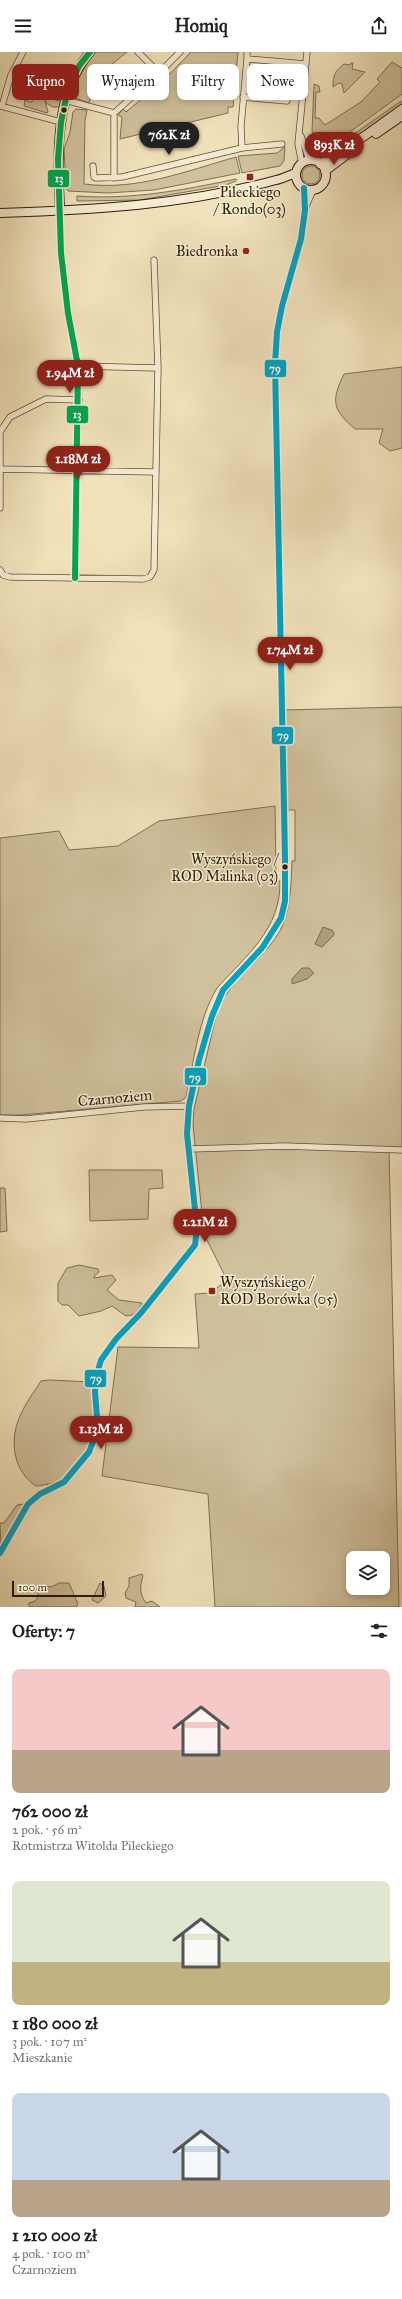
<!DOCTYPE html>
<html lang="pl">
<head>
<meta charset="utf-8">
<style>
	:root { --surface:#fff; --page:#f6f6f6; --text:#222; --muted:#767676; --accent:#8f2418 }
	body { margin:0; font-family:"IM FELL Great Primer",serif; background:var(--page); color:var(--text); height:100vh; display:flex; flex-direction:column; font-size:15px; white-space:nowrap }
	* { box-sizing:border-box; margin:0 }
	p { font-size:13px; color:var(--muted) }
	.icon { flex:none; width:22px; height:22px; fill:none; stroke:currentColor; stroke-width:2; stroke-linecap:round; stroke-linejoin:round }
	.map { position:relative; height:1555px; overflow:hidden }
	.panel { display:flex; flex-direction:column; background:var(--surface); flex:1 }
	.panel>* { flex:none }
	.top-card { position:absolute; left:12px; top:12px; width:378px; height:36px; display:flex; gap:8px }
	.tools { position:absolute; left:346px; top:1499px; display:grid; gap:8px }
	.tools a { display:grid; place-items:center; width:44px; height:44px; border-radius:8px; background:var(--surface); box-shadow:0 2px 6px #0003; font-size:20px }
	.scale { position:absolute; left:12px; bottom:10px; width:92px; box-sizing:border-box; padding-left:4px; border:2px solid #2d1e08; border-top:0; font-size:11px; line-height:14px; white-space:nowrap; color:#2d1e08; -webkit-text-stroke:3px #f6ecd3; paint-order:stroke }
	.price { position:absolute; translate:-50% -34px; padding:0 9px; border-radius:14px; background:var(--accent); color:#fff; font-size:13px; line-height:26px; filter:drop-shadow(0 1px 2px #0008) }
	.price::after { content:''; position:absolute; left:50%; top:24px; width:12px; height:9px; margin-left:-6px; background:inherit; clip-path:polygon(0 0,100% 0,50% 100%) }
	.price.active { background:#222; color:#fff }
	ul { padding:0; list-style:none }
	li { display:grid; align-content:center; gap:8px; height:212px; padding:0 12px }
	li span { display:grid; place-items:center; height:124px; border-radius:8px; color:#555 }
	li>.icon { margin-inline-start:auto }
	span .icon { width:72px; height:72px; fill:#fffc; stroke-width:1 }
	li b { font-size:17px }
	h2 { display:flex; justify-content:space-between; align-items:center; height:48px; padding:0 12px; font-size:17px }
	.chip { padding:0 14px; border-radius:8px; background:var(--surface); box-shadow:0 2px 6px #0003; font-size:14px; line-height:36px }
	.chip.active { background:var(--accent); color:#fff }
	header { display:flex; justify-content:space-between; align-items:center; height:52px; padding:0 12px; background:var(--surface); font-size:18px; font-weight:700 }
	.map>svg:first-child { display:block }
	.green { fill:#d0c19d; stroke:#7e7052; fill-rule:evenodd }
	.water { fill:#ae9f7e; stroke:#7a6b4f }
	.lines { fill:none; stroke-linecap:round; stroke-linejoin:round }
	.street-casing { stroke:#5e4f35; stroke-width:7 }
	.secondary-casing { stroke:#2d1e08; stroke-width:10 }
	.street { stroke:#f6ecd3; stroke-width:5.5 }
	.secondary { stroke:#f6ecd3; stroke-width:8 }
	.bus-1-casing { stroke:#f6ecd3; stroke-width:9 }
	.bus-2-casing { stroke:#f6ecd3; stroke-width:9 }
	.bus-1 { stroke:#02a2c4; stroke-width:6 }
	.bus-2 { stroke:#00a651; stroke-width:6 }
	.bus-dot { fill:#2d1e08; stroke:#f6ecd3; stroke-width:1.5 }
	.poi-dot { fill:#8f2418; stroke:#f6ecd3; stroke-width:1.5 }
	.labels { text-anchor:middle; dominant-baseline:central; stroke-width:3; stroke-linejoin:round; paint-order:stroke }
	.bus-label { font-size:14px; fill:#2d1e08; stroke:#f6ecd3; text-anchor:end }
	.poi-label { font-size:15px; fill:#2d1e08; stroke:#f6ecd3 }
	.street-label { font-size:15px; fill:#2d1e08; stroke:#f6ecd3 }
	.line-badge { stroke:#f6ecd3; stroke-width:1.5 }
	.badge-label { font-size:11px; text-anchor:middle; font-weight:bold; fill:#fff }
</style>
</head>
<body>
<header><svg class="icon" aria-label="menu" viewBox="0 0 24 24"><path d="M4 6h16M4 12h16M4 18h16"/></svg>Homiq<svg class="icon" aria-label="share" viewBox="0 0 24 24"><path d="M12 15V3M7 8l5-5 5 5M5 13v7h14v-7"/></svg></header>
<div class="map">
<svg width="402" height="1555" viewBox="0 0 402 1555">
	<rect width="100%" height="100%" fill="#f1e2bb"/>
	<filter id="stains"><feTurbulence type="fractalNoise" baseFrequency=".005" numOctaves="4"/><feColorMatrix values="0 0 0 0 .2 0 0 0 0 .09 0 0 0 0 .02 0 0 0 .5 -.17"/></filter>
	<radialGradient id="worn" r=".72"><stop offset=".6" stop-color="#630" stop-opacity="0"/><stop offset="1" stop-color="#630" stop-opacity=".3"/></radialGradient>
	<path class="green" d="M96,0H127C107,16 95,25 89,51L75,46C68,32 87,10 96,0Z
		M191,0H238L233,55H228V61L120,87L122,65L118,63L123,57L126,60L163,29Z
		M392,10L402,16V42L336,90L329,93H316L312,79L314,32L319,34L320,40H316L315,66H319L325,73L361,50L380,30L377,27Z
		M351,11H353L352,17L365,20L344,41L342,32L339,31L333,35C333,23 335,19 344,12L350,13Z
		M46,20L60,28L55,48L60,49V55H53L46,51L40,27Z
		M39,28L48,60L47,61L24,54L25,48L32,50L36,34L33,33Z
		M401,49L402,54L332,103L330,99Z
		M76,57L87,58L85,68L84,132C137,139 186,119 236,105L240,121L154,138L108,141L68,139L66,136L64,97L70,80L73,60Z
		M285,95L284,109L280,114L242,121L238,104L277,101Z
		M302 123a9 9 0 1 1 18 0a9 9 0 1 1-18 0Z
		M236,127V129L226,133L140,148L77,149V144C132,148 183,138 236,127Z
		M402,315V396L390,399L379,391L383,377H355C332,357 331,349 344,322Z
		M402,655V1096H389L399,1555H215L208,1442L102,1424L118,1295L199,1296L195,1242L210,1241L225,1230V1224L204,1182L193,1072L194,1057L218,956C234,924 264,907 280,879C291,857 291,832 292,809H295V758H287L285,658ZM353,1506H383V1536H353Z
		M275,754L276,829H280C281,877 246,904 217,936C198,967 194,1010 186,1045L181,1049L20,1063H0V786L59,779L69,798L118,794L159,769Z
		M89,1118H162L163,1136L149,1137L148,1167L90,1169Z
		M0,1136H5L7,1179L0,1180Z
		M79,1213L98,1217L99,1220L95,1223L94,1226L112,1223L116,1228L107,1238L119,1248L142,1251C138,1260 135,1263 126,1264L112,1254L101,1259L79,1264L68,1253H62L58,1249V1231L67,1216Z
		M49,1328L92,1330C93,1343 96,1357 96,1370C97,1390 77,1419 60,1428C53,1432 44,1433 36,1434C13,1419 9,1388 20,1364C25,1352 34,1340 41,1329Z
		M23,1452L25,1454L1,1496L0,1471H4L17,1453Z
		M142,1522L143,1524C140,1534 139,1542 146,1551L152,1549L160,1555H135L136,1550L126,1546L125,1541L129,1534V1526Z
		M59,1531H69L78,1552L76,1555H29V1551L35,1549L39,1544L36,1538L40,1533L51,1535Z
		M100,1531L104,1534L106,1544L98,1551L92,1548Z"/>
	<path class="water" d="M323,875L332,878L334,881L333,884L322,895L315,892Z
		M302,916H309L314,921L307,927L292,932V927Z"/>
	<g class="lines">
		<g class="street-casing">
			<path id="street" d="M138,0L159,21
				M247,0V7L306,12
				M247,7L241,74L242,96L282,92
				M243,45L287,49
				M65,48L114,61L159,21L180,0
				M0,54L61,70
				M2,54L11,23L23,0
				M301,84L309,108
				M302,112L298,92L307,0
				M93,114L94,125L96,126L122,125L242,96
				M114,126V61
				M305,157L313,138
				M60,159L61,201L68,261L78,314L75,526
				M78,314L158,316
				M1,417L155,420
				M0,456V380L10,365L46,347L79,348
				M0,518L3,523L10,525L143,527L150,525L154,518L158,316L154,208
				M0,1066L26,1067L144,1055L189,1054
				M189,1097L284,1094L402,1098
				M0,1501L28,1452L40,1442L64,1430L89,1400L98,1377L95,1340L96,1325L101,1308L116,1287L141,1261L195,1193L197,1176L187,1082L189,1054L199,1008L212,964L223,938L262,896L281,866L285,849V806L275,312L277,280L282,254L301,187L305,158L304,136"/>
		</g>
		<g class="secondary-casing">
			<path id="secondary" d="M376,82L402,64
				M296 123a15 15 0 1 1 30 0a15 15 0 1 1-30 0Z
				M320,112L366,83L402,57
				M325,119L357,95
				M60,159C58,105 53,44 90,0
				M0,161C93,158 186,153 276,128C283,127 289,123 296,121"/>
		</g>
		<use href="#street" class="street"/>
		<use href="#secondary" class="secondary"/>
		<g class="bus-1-casing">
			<path id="bus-1" d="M0,1501L28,1452L40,1442L64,1430L89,1400L98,1377L95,1340L96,1325L101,1308L116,1287L141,1261L195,1193L197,1176L187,1082L189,1054L199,1008L212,964L223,938L262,896L281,866L285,849V806L275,312L277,280L282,254L301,187L305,158L304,136"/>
		</g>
		<g class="bus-2-casing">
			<path id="bus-2" d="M75,526L78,314L68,261L61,201L58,107L61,70L68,37L79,14L90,0"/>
		</g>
		<use href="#bus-1" class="bus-1"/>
		<use href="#bus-2" class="bus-2"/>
	</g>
	<g class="bus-dot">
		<circle cx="64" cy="58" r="3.5"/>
		<circle cx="285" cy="815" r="3.5"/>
	</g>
	<g class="poi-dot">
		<rect x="246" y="121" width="8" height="8" rx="2"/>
		<circle cx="246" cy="199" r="4"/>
		<rect x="208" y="1235" width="8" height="8" rx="2"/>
	</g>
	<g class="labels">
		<g class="bus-label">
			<text x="278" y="807">Wyszyńskiego /<tspan x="278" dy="17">ROD Malinka (03)</tspan></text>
		</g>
		<g class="poi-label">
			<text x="250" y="140">Pileckiego<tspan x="250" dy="17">/ Rondo(03)</tspan></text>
			<text x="238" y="199" text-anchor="end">Biedronka</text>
			<text x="220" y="1230" text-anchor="start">Wyszyńskiego /<tspan x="220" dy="17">ROD Borówka (05)</tspan></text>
		</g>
		<g class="street-label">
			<text transform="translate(115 1046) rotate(-5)">Czarnoziem</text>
		</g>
	</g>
	<g class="line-badge">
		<rect x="47" y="117" width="23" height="19" rx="4" fill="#00a651"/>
		<rect x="264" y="307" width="23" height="19" rx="4" fill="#02a2c4"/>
		<rect x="66" y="353" width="23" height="19" rx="4" fill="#00a651"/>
		<rect x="271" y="674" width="23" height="19" rx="4" fill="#02a2c4"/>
		<rect x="184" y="1015" width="23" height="19" rx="4" fill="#02a2c4"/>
		<rect x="84" y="1317" width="23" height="19" rx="4" fill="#02a2c4"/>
	</g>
	<g class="badge-label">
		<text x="59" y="130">13</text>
		<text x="275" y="320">79</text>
		<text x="77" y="366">13</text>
		<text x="283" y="687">79</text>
		<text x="195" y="1029">79</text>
		<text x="96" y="1330">79</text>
	</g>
	<rect width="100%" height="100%" filter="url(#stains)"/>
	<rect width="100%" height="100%" fill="url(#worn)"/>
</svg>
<div class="tools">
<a><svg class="icon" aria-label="layers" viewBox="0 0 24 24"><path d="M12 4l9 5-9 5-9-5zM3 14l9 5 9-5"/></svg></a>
</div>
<div class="scale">100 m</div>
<b class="price active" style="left:169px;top:104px">762K zł</b>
<b class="price" style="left:334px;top:114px">893K zł</b>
<b class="price" style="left:70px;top:342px">1.94M zł</b>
<b class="price" style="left:78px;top:428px">1.18M zł</b>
<b class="price" style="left:290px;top:619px">1.74M zł</b>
<b class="price" style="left:205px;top:1191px">1.21M zł</b>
<b class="price" style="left:101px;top:1398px">1.13M zł</b>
<div class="top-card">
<a class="chip active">Kupno</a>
<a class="chip">Wynajem</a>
<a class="chip">Filtry</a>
<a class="chip">Nowe</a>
</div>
</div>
<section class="panel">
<h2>Oferty: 7<svg class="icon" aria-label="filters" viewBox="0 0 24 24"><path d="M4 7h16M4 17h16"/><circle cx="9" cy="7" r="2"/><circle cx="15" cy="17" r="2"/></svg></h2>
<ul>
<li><span style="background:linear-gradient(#f6c9c9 65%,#b9a48a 0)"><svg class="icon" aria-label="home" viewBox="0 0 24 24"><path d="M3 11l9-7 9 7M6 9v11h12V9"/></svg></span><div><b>762 000 zł</b><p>2 pok. · 56 m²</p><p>Rotmistrza Witolda Pileckiego</p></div></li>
<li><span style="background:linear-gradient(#dfe7d0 65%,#c2b280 0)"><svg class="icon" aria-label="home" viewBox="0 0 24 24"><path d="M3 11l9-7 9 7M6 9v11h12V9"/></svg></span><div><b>1 180 000 zł</b><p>3 pok. · 107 m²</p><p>Mieszkanie</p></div></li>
<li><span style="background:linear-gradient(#c9d6e8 70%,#b9a48a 0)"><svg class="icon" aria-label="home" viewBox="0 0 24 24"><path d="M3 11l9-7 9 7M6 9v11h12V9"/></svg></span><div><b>1 210 000 zł</b><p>4 pok. · 100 m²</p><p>Czarnoziem</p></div></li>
</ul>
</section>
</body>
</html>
